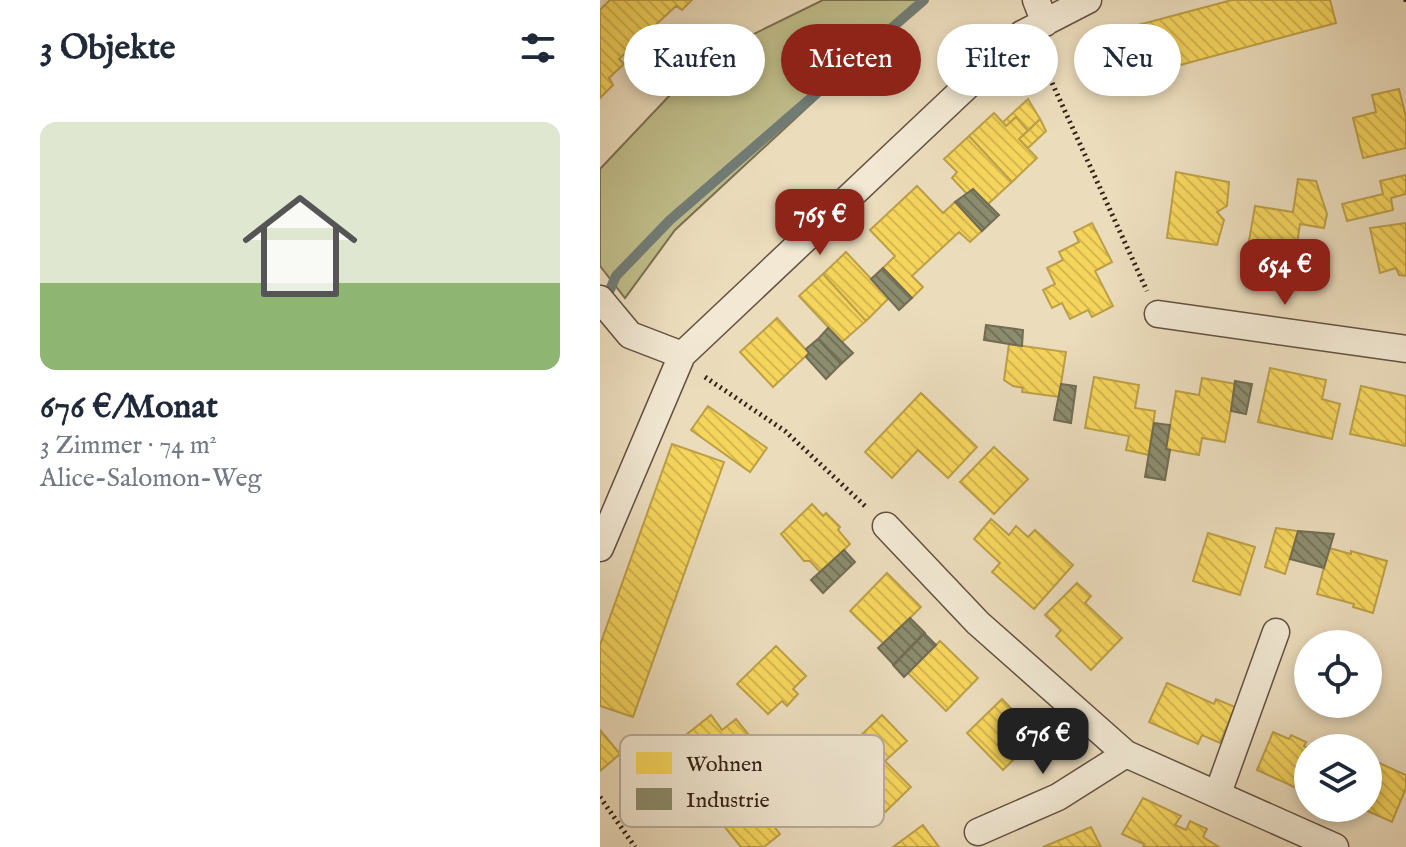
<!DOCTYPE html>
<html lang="de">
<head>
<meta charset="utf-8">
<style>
	:root { --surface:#fff; --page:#f2f2f3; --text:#1f2937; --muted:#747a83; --line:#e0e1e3; --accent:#8f2418 }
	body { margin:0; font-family:"IM FELL English",serif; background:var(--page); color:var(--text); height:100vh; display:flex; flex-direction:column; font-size:30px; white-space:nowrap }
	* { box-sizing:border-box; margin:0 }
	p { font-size:26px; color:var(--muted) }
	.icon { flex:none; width:44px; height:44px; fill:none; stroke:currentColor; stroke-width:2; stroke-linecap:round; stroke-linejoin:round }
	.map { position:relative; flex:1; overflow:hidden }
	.panel { display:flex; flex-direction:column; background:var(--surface); width:600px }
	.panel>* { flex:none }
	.hud { position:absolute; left:24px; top:24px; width:662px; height:72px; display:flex; gap:16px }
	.tools { position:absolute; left:694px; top:630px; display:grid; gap:16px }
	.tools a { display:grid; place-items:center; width:88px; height:88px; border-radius:50%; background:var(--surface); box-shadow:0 4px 12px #0003; font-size:40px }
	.price { position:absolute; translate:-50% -68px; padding:0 18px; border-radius:16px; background:var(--accent); color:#fff; font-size:26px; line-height:52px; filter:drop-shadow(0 2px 4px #0008) }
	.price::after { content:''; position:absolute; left:50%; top:48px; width:24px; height:18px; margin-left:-12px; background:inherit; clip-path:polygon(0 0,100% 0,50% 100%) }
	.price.on { background:#222; color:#fff }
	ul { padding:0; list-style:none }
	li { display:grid; align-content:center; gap:16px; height:424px; padding:0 40px }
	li+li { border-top:2px solid var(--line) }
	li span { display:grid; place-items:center; height:248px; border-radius:16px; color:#555 }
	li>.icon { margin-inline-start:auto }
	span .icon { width:144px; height:144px; fill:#fffc; stroke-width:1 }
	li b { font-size:34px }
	h2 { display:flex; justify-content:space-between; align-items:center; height:96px; padding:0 40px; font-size:34px }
	.pill { padding:0 28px; border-radius:36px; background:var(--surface); box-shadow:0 4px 12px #0003; font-size:28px; line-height:72px }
	.pill.on { background:var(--accent); color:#fff }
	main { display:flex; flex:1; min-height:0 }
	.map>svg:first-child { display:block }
	.grass { fill:#c0be8b; stroke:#7a7050; stroke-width:2 }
	.homes { fill:url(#homes-back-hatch); stroke:#bc9f47; stroke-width:2 }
	.industry { fill:url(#industry-back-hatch); stroke:#726c54; stroke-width:2 }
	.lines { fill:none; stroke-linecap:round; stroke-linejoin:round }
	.stream { stroke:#717d77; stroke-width:10 }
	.street-casing { stroke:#625040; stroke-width:29 }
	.path { stroke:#352216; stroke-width:5; stroke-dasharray:2 4; stroke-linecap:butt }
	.street { stroke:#f2e8d3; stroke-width:26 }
	.key { fill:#f2e8d3; stroke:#b9ad9a; stroke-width:2 }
	.key-label { font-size:22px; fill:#352216 }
</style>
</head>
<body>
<main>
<section class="panel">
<h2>3 Objekte<svg class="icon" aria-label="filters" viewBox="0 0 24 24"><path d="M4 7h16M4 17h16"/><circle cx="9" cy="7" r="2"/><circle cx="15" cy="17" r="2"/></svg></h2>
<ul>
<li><span style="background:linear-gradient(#dfe7d0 65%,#8fb573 0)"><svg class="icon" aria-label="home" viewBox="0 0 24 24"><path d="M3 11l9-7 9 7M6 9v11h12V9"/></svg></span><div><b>676 €/Monat</b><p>3 Zimmer · 74 m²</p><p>Alice-Salomon-Weg</p></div></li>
</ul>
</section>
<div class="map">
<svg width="806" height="847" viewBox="0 0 806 847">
	<defs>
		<pattern id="homes-back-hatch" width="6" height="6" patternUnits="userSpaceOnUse" patternTransform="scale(2)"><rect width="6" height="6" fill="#f6d55c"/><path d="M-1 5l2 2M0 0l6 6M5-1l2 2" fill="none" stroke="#d4b74f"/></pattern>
		<pattern id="industry-back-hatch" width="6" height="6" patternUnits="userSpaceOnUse" patternTransform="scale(2)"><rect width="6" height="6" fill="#8c8c6e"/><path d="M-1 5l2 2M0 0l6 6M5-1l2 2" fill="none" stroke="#737259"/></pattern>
	</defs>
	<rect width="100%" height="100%" fill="#ebdcbc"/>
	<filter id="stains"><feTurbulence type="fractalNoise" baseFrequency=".0025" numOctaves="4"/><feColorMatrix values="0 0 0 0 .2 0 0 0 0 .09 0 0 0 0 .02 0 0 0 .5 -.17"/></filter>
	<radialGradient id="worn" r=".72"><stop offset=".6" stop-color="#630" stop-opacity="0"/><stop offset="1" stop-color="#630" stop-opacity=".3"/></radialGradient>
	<path class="grass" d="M223,0H323L75,230L25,298L0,266V169L105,58Z"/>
	<path class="homes" d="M10,0H92L82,10L76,6L19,59L24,64L9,78L13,85L0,98V10Z
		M632,0H730L736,23L521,81L508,33Z
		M799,89L806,117V148L763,158L753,118L776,112L772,95Z
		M428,99L440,119L428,131L416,117L406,126L403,122Z
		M394,113L406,126L416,117L428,131L419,139L437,158L412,182L369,136Z
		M440,119L446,131L428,148L419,139Z
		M369,136L412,182L387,205L373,189L367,194L352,178L357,172L344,159Z
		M576,172L629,182L627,206L617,212L624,220L617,245L567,238Z
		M806,175V194L791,198L793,210L747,221L742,204L783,194L780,181Z
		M698,179L716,181L727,214L724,228L700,224L691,284L643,276L655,206L693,212Z
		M317,186L343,213L355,202L382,231L370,242L359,232L312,276L323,287L312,298L283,268L295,256L270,230Z
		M492,223L512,262L495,271L513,306L492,317L488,310L470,319L462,303L452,308L443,290L455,284L447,268L463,260L459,252L479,242L474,232Z
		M806,223V276L799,275L796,268L780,273L770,228Z
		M246,252L289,298L266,321L223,274Z
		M223,274L266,321L242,342L199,296Z
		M177,318L209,353L173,387L140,352Z
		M409,344L466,352L459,397L422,392L423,388L413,386L404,380Z
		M670,368L726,380L722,399L740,404L732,439L658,422Z
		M494,377L539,385L535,408L555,411L549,455L526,450L529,436L485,428Z
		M602,378L636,384L625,442L602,438L599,455L566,449L576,391L599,395Z
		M761,386L806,396V446L750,434Z
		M321,393L377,447L348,478L318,450L292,478L265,452Z
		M108,406L167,448L150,472L91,430Z
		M72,444L124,462L33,717L0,706V645Z
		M394,447L428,479L394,514L360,482Z
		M212,504L223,516L226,513L240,527L238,530L250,544L221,573L210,561H204L181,534Z
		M391,519L409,535L416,526L428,537L435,530L473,565L434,609L392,572L400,563L374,539Z
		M676,528L698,531L685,574L665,567Z
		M608,533L655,547L640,595L593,581Z
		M729,548L751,554V551L787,561L773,613L753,607L754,604L717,594Z
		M287,573L321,607L284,644L250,611Z
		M477,583L491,596L485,603L522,638L491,670L456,636L461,630L445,615Z
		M340,641L378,678L346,711L308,673Z
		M176,646L206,676L193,689L198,694L187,706L182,701L168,714L137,684Z
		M567,683L614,704L616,699L635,707L620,743L602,735L598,744L549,722Z
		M402,699L438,736L403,770L367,733Z
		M111,715L122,730L136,719L165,755L147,769L160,785L149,794L180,834L164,847H141L119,820L127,815L111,794L136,774L124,759L103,776L77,742Z
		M282,715L307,741L285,761L311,787L277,820L239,782L267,755L254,742Z
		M0,730L20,754L0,771Z
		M673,732L689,739L691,735L706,742L704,746L708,748V779L703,791L657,770Z
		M768,758L806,775V788L792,822L761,808H768Z
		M543,798L581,816L575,825L586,830L590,821L607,829L603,837L619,847H543L544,844L522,834Z
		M323,825L339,847H293Z
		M491,827L501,847H443Z"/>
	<path class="industry" d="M373,189L399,215L382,231L355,202Z
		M283,268L312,298L299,310L271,279Z
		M386,325L423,330L422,346L384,340Z
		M228,328L253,353L241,364L218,339Z
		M218,339L241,364L226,379L206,357L209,353L206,349Z
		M635,381L652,384L646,414L631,411Z
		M461,384L476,386L471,423L454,420Z
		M554,423L570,425L566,449L570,450L565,480L545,477Z
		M698,531L734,534L724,568L690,559Z
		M244,550L255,562L223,593L211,580Z
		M310,618L325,633L294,665L278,648Z
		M324,633L336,645L304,677L293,665Z"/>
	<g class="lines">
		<path class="stream" d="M5,301L16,276L70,220L324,0"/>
		<g class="street-casing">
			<path id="street" d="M436,0L445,23
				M0,299L30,335L82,355
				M558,314L806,349
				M286,526L378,623L526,754L735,847
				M0,548L82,355L422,34L488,0
				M618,793L676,632
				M378,832L458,797L526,754"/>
		</g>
		<path class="path" d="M806,0V2
			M443,55V63L547,291
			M105,377L185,431L265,506
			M0,797L35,847"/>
		<use href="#street" class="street"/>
	</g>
	<rect x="20" y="735" width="264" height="92" rx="12" class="key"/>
	<rect x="36" y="752" width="36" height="22" fill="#f6d55c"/>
	<rect x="36" y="788" width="36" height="22" fill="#8c8c6e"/>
	<g class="key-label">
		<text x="86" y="771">Wohnen</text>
		<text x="86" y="807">Industrie</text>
	</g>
	<rect width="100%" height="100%" filter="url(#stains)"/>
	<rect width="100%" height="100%" fill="url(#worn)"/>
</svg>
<div class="tools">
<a><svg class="icon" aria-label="locate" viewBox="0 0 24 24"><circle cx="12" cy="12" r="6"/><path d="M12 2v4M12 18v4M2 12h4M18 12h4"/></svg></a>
<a><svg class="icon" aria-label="layers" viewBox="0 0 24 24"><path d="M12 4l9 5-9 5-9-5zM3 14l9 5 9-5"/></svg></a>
</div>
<b class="price" style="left:220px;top:257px">765 €</b>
<b class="price" style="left:685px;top:307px">654 €</b>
<b class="price on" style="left:443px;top:776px">676 €</b>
<div class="hud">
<a class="pill">Kaufen</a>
<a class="pill on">Mieten</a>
<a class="pill">Filter</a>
<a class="pill">Neu</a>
</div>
</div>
</main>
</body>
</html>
